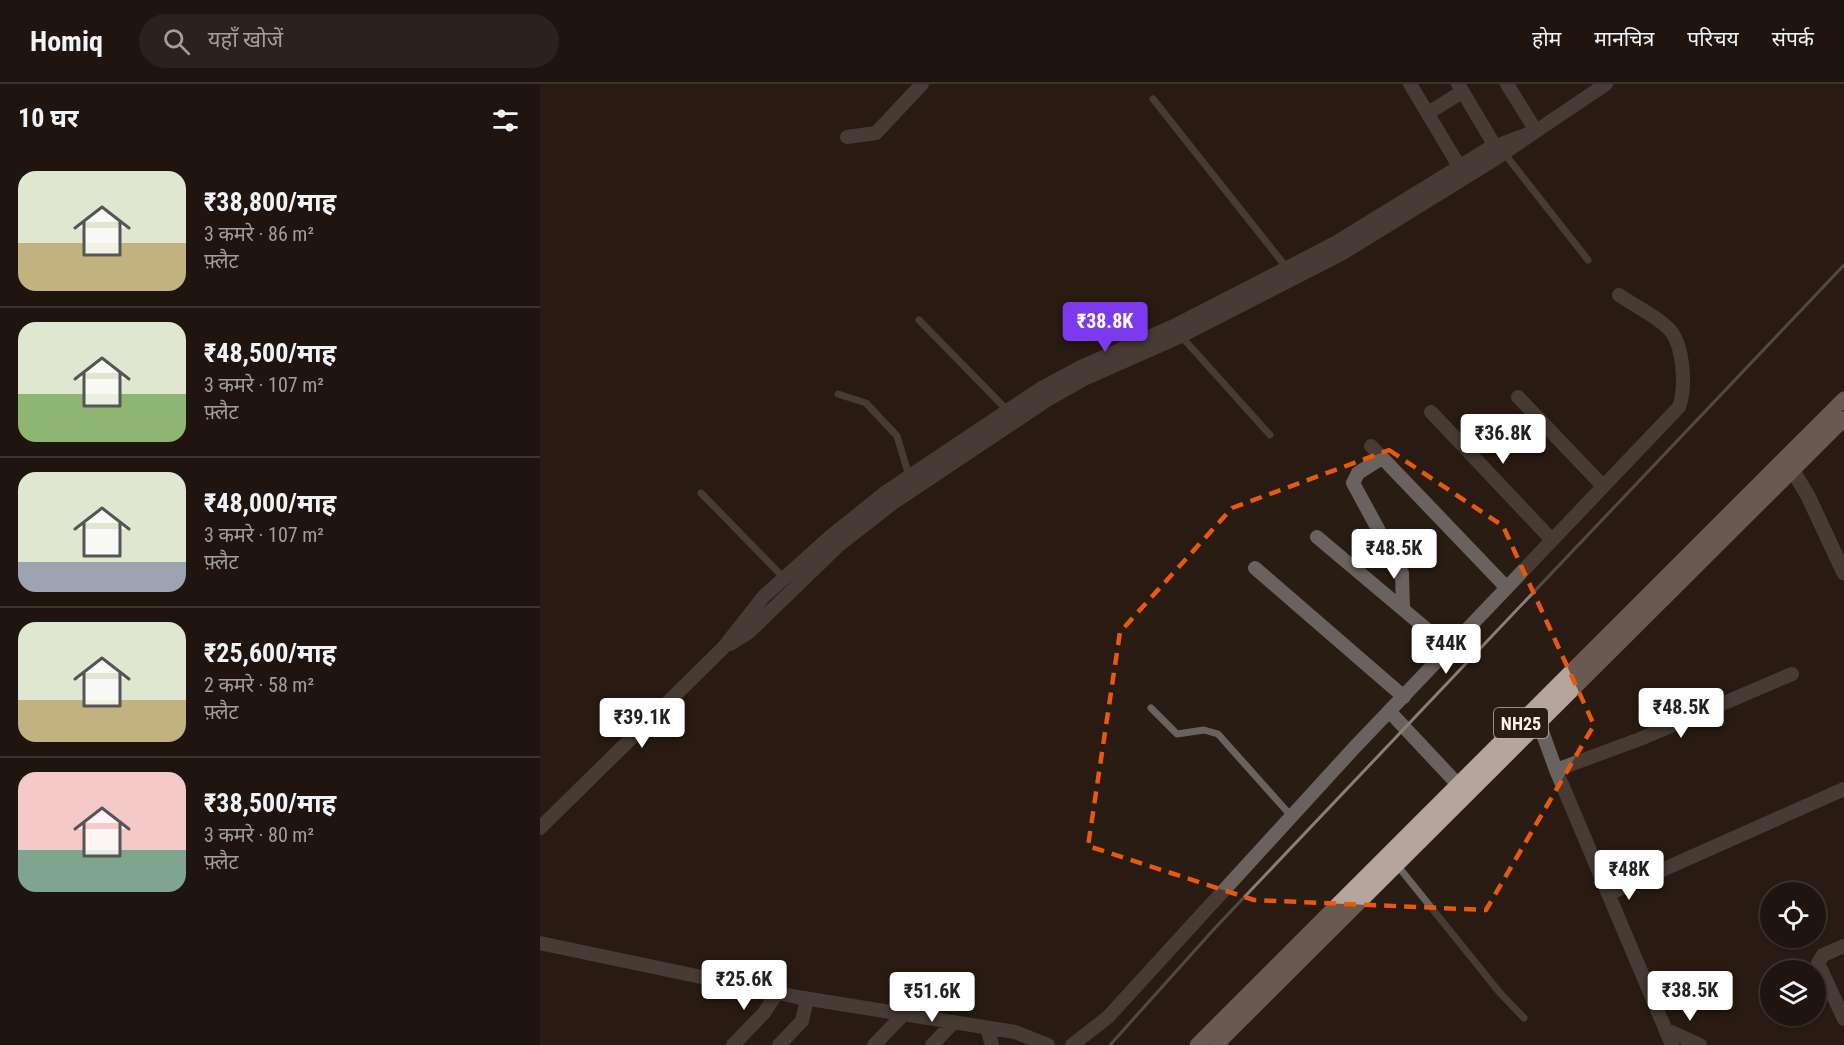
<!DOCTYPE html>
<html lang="hi">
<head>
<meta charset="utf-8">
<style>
	:root { --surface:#1f150e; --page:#2c221c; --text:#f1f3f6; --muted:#a19f9e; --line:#3c342e; --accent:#7c3aed }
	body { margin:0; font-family:"Roboto Condensed","Noto Sans Devanagari",sans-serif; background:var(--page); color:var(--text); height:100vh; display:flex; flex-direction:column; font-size:22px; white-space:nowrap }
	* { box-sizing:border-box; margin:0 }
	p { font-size:20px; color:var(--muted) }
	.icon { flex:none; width:33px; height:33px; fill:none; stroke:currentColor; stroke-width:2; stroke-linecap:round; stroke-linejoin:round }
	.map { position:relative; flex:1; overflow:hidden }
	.panel { display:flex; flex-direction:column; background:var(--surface); width:540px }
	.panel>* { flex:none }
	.tools { position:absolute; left:1220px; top:798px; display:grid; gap:12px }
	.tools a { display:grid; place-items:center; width:66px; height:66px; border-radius:50%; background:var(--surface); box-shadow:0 2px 4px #0004,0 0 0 2px var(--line); font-size:30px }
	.price { position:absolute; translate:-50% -51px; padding:0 14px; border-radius:6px; background:#fff; color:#222; font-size:20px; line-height:39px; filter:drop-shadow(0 2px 3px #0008) }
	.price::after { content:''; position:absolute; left:50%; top:36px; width:18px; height:14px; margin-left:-9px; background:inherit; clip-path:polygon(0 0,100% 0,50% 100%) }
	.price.current { background:var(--accent); color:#fff }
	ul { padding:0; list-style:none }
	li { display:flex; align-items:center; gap:18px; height:150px; padding:0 18px }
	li+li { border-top:2px solid var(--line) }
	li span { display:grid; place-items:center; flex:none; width:168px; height:120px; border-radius:18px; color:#555 }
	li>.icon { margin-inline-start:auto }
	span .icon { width:72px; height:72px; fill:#fffc; stroke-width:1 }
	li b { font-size:26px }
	h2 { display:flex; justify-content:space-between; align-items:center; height:72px; padding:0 18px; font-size:26px }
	header { display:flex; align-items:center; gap:36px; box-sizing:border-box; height:84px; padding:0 30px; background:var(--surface); border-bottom:2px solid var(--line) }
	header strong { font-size:28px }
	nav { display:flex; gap:33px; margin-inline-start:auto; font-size:21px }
	.search { width:420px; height:54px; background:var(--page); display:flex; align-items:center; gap:15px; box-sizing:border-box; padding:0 21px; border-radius:33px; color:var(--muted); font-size:22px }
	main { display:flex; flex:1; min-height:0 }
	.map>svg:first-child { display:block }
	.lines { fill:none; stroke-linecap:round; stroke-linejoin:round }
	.service { stroke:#6a625e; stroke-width:7 }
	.minor { stroke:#6a625e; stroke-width:14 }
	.tertiary { stroke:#6a625e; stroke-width:15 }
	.primary { stroke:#b6a59d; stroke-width:15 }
	.rail { stroke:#8a7f76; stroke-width:3 }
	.marked { fill:none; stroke:#e8590c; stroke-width:4.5; stroke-dasharray:12 8; stroke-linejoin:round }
	.labels { text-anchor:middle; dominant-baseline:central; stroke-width:6; stroke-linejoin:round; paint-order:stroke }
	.shield { fill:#291c12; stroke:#bdb2ab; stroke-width:1.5 }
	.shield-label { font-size:18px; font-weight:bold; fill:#fcf3ec }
</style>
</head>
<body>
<header>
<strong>Homiq</strong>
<div class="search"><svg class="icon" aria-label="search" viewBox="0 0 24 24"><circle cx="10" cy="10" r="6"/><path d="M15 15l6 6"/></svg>यहाँ खोजें</div>
<nav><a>होम</a><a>मानचित्र</a><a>परिचय</a><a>संपर्क</a></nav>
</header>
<main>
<section class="panel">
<h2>10 घर<svg class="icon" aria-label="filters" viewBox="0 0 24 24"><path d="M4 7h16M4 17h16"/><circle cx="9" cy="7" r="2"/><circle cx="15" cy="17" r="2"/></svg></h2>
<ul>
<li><span style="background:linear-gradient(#dfe7d0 60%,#c2b280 0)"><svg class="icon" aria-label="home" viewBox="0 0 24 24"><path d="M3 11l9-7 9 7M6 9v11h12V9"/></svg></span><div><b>₹38,800/माह</b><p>3 कमरे · 86 m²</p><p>फ़्लैट</p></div></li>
<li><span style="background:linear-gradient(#dfe7d0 60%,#8fb573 0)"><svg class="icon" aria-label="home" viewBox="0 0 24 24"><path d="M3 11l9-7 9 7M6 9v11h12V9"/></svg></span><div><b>₹48,500/माह</b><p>3 कमरे · 107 m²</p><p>फ़्लैट</p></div></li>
<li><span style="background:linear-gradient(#dfe7d0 75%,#9aa5b1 0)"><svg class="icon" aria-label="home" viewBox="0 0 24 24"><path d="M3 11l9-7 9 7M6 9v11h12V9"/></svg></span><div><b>₹48,000/माह</b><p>3 कमरे · 107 m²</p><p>फ़्लैट</p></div></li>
<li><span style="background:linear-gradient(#dfe7d0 65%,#c2b280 0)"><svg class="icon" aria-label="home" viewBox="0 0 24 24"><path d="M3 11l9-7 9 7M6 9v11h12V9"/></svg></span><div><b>₹25,600/माह</b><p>2 कमरे · 58 m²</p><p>फ़्लैट</p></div></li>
<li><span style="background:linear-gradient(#f6c9c9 65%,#7fa58c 0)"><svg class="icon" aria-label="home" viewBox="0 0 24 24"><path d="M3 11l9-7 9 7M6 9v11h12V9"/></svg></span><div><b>₹38,500/माह</b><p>3 कमरे · 80 m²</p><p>फ़्लैट</p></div></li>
</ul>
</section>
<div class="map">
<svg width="1304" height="961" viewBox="0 0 1304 961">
	<rect width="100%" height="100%" fill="#291c12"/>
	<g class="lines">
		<path class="service" d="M613,15L747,184
			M964,69L1048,176
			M379,236L467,326
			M641,252L730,351
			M298,310L326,319L357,352L369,392
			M161,409L244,494
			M611,624L637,650L664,646L678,650L752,733
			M857,781L960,909L984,934"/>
		<path class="minor" d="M870,0L919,82
			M918,0L955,62
			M967,0L996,47
			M888,29L922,8
			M307,53L336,49L382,0
			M978,313L1063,402
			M891,328L1012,456
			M831,362L966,503
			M842,374L818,389L813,399L862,489L863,525
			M777,453L909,564
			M715,484L864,613
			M190,560L209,548L299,461L353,419L507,316L546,294L641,252L803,169L955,75L1066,0
			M850,628L924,707
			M999,639L1016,686L1132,961
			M1016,686L1100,655L1252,590
			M0,744L183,564L224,512L291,452L346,408L500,305L541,283L634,242L747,184L797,158L948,65L996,47
			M1068,810L1304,705
			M0,859L257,913L475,948L508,961
			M1304,862L1283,871L1278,879L1304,935
			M447,944L452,961
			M1125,945L1160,961
			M193,961L224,929L237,909
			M239,961L262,937L267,915
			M334,961L364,930
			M392,961L414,938
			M532,961L568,933L814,664L1139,323C1146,304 1144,263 1130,246C1117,232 1095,222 1079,211"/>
		<path class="tertiary" d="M1247,377L1268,412L1304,489"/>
		<path class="primary" d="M657,961L1304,315
			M676,961L1304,335"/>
		<path class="rail" d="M570,961L675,844L1304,181"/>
	</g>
	<path d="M0 0H1304V961H0ZM849,366L963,442L1054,641L946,826L714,816L548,762L580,548L692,424Z" fill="#291c12" fill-opacity=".55" fill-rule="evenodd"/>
	<path class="marked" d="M849,366L963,442L1054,641L946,826L714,816L548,762L580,548L692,424Z"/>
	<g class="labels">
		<rect class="shield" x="954" y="624" width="54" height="30" rx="4.5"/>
		<g class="shield-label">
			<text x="981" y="639">NH25</text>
		</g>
	</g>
</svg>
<div class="tools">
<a><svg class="icon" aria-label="locate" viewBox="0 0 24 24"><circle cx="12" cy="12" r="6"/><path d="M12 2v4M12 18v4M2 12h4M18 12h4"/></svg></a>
<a><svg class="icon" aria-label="layers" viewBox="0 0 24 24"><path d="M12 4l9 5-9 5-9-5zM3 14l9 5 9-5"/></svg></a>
</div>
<b class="price current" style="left:565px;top:269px">₹38.8K</b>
<b class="price" style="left:963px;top:381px">₹36.8K</b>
<b class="price" style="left:854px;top:496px">₹48.5K</b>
<b class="price" style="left:906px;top:591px">₹44K</b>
<b class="price" style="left:1141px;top:655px">₹48.5K</b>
<b class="price" style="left:102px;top:665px">₹39.1K</b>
<b class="price" style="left:1089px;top:817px">₹48K</b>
<b class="price" style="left:204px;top:927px">₹25.6K</b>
<b class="price" style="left:1150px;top:938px">₹38.5K</b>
<b class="price" style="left:392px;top:939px">₹51.6K</b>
</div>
</main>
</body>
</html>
